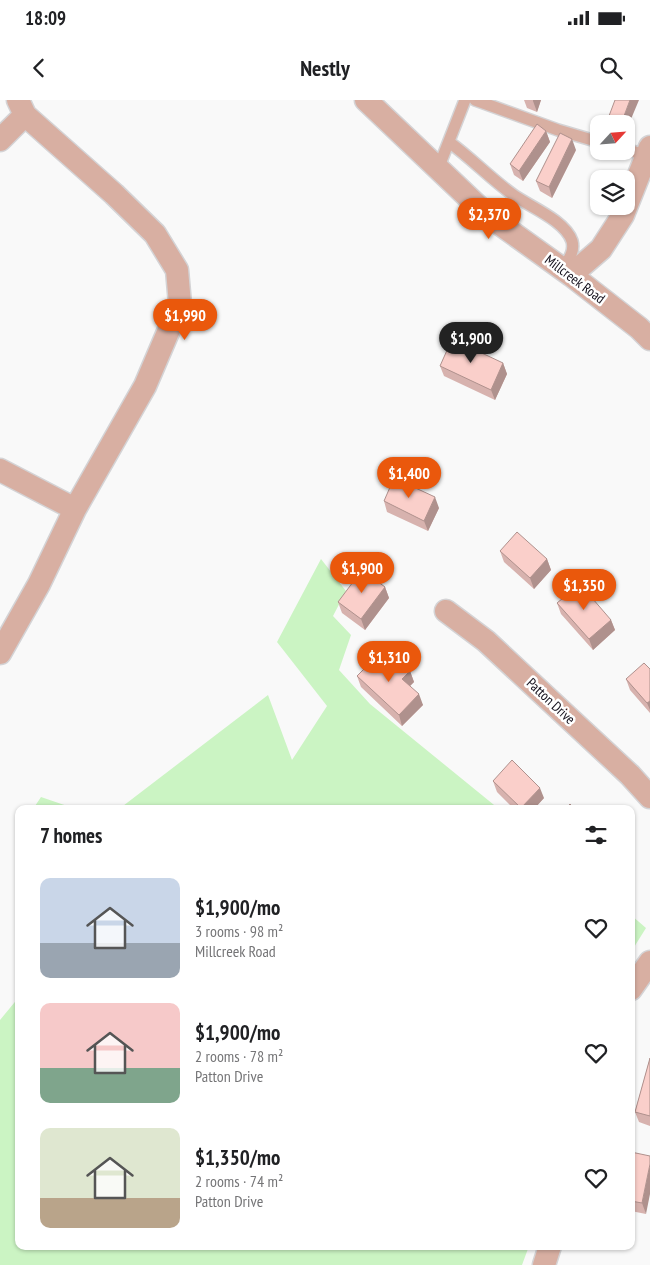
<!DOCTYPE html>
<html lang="en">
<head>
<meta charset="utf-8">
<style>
	:root { --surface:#fff; --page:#f2f2f2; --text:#202124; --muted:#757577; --accent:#ea580c }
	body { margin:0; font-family:"PT Sans Narrow",sans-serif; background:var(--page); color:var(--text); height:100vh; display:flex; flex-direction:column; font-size:19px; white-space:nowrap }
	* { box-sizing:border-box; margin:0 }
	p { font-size:16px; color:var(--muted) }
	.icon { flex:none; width:28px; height:28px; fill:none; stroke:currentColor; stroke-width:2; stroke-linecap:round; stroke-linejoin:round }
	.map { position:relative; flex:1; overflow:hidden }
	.drawer { position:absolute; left:15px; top:705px; width:620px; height:445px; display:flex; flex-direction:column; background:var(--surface); border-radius:10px; box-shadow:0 1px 4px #0004 }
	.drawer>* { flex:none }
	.needle { width:32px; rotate:64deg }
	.buttons { position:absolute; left:590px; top:15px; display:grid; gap:10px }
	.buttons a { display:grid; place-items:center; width:45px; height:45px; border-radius:10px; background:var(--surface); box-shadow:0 1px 4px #0004; font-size:25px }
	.price { position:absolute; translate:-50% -42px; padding:0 11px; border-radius:18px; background:var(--accent); color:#fff; font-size:16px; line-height:32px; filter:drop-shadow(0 1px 2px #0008) }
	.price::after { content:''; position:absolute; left:50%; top:30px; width:15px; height:11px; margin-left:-8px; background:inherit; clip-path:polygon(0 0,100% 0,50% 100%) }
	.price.selected { background:#222; color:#fff }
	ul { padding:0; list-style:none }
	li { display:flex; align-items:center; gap:15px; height:125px; padding:0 25px }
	li span { display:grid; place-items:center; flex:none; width:140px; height:100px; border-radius:10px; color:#555 }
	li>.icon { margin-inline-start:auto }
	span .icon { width:60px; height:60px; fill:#fffc; stroke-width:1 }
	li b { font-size:21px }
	h2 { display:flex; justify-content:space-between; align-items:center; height:60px; padding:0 25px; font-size:21px }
	.status { display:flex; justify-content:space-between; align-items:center; height:35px; padding:0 25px; background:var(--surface); direction:ltr }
	.status svg { height:14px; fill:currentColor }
	header { display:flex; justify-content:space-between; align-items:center; height:65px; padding:0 25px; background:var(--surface); font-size:22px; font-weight:700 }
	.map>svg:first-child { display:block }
	.green { fill:#cbf4c3 }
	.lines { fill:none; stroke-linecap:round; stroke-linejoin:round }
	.service-casing { stroke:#d4d3d5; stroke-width:14 }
	.minor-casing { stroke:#d4d3d5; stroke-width:25 }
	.service { stroke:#d8afa2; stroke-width:11 }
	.minor { stroke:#d8afa2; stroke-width:22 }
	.wall { fill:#d7b2ae }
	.shaded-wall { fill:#af918d }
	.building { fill:#facfca; stroke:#af918d }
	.labels { text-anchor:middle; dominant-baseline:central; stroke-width:5; stroke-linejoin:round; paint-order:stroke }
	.street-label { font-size:14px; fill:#120e1a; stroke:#fff }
</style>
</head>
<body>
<div class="status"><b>18:09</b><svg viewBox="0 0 49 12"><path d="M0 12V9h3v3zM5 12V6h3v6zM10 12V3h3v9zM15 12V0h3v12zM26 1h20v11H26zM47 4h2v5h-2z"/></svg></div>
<header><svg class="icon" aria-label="back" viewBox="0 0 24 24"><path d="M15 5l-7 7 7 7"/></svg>Nestly<svg class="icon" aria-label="search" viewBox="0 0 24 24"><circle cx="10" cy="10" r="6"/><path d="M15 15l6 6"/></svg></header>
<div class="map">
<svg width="650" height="1165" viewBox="0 0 650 1165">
	<rect width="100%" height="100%" fill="#f9f9f9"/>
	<path class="green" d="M321,459L346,491L333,516L351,535L339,570L370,604L499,709H119L268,595L292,660L327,606L277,542Z
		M41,697L76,709H33Z
		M631,815L646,828L631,852Z
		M19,897V1146H529L522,1165H0V920Z"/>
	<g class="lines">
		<g class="service-casing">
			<path id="service" d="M475,0L558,30L599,42
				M449,42C471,58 490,78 512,94C528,106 565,120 572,141C575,152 568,160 563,169
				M626,49L650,57
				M438,69L465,0"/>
		</g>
		<g class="minor-casing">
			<path id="minor" d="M366,0L486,114L571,175L639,228L650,239
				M0,40L25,15
				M571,175L601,149L623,115L650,47
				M0,370L75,409L145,286L180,204L177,170L155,134L114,94L25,15L18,0
				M446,511L486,541L630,675L650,697
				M0,553L39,484L75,409
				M631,889L650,862
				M544,1165L550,1146"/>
		</g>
		<use href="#service" class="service"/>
		<use href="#minor" class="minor"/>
	</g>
	<path class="wall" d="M524,0H541L537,12L527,8Z
		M546,31L550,42L523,81L514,75L510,64Z
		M576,50L552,98L540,91L536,81Z
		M503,263L507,274L495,300L444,276L440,266Z
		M384,401L439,408L428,431L387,412Z
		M500,451L547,459L551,470L534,489L504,462Z
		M385,487L389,498L365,530L342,513L338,502Z
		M557,503L611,520L615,530L593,550L561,514Z
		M390,567L410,571L414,582L410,586L423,605L402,626L361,587L357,576Z
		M650,569V613L630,590L626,579Z
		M493,681L544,698L534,709H514L497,692Z
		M650,958V1026L639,1022L635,1012Z
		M631,1052L646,1114L631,1111Z"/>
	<path class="shaded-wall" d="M533,0H541L537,12L533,1Z
		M630,0H639L626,31V24H621Z
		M546,31L550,42L523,81L519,71Z
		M572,39L576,50L552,98L549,87Z
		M503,263L507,274L495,300L491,290Z
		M435,397L439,408L428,431L424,421Z
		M547,459L551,470L534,489L530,478Z
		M385,487L389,498L365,530L361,519Z
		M611,520L615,530L593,550L589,539Z
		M410,571L414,582L406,590L402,579Z
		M419,594L423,605L402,626L399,615Z
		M650,601V610L647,603Z
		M540,688L544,698L534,709H521V708Z
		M650,1064V1094L646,1114L642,1103Z"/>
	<path class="building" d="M615,0H630L621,24H606Z
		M537,24L546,31L519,71L510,64Z
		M560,33L572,39L549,87L536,81Z
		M452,239L503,263L491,290L440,266Z
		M394,378L435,397L424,421L384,401Z
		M517,432L547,459L530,478L500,451Z
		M362,470L385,487L361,519L338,502Z
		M580,484L611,520L589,539L557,503Z
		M378,555L390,567L397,559L410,571L402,579L419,594L399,615L357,576Z
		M644,563L650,569V601L647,603L626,579Z
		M512,660L540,688L521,708L493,681Z
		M570,704L575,709H565Z
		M650,958V1016L635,1012Z
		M631,1052L650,1056V1064L642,1103L631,1101Z"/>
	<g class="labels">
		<g class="street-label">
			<text transform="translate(575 179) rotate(37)">Millcreek Road</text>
			<text transform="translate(551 601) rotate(43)">Patton Drive</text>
		</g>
	</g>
</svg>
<div class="buttons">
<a><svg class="needle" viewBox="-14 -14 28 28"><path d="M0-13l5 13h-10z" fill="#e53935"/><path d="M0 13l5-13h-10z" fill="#757577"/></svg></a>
<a><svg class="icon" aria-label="layers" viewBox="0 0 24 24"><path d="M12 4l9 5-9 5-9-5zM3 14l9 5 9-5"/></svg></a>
</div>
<b class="price" style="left:489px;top:140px">$2,370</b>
<b class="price" style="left:185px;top:241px">$1,990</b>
<b class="price selected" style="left:471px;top:264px">$1,900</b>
<b class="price" style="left:409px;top:399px">$1,400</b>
<b class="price" style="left:362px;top:494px">$1,900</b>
<b class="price" style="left:584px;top:511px">$1,350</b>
<b class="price" style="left:389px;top:583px">$1,310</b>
<section class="drawer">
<h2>7 homes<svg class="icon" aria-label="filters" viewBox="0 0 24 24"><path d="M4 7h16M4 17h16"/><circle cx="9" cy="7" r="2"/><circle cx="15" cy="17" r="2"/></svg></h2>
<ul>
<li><span style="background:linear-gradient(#c9d6e8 65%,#9aa5b1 0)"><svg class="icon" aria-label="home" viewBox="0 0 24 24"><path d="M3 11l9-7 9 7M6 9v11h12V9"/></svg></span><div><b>$1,900/mo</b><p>3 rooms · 98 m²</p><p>Millcreek Road</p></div><svg class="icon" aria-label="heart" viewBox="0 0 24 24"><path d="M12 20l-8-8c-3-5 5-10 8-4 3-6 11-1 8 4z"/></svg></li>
<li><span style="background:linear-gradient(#f6c9c9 65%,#7fa58c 0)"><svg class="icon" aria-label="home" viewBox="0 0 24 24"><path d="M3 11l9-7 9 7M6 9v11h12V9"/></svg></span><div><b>$1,900/mo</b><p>2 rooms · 78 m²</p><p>Patton Drive</p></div><svg class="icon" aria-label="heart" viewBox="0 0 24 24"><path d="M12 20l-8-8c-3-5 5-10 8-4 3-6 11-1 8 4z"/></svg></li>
<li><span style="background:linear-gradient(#dfe7d0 70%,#b9a48a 0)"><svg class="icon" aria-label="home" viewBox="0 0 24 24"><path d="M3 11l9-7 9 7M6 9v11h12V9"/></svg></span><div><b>$1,350/mo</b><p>2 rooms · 74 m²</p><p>Patton Drive</p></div><svg class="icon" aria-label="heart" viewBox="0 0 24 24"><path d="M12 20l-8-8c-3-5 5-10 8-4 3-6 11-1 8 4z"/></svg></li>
</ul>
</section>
</div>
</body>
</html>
